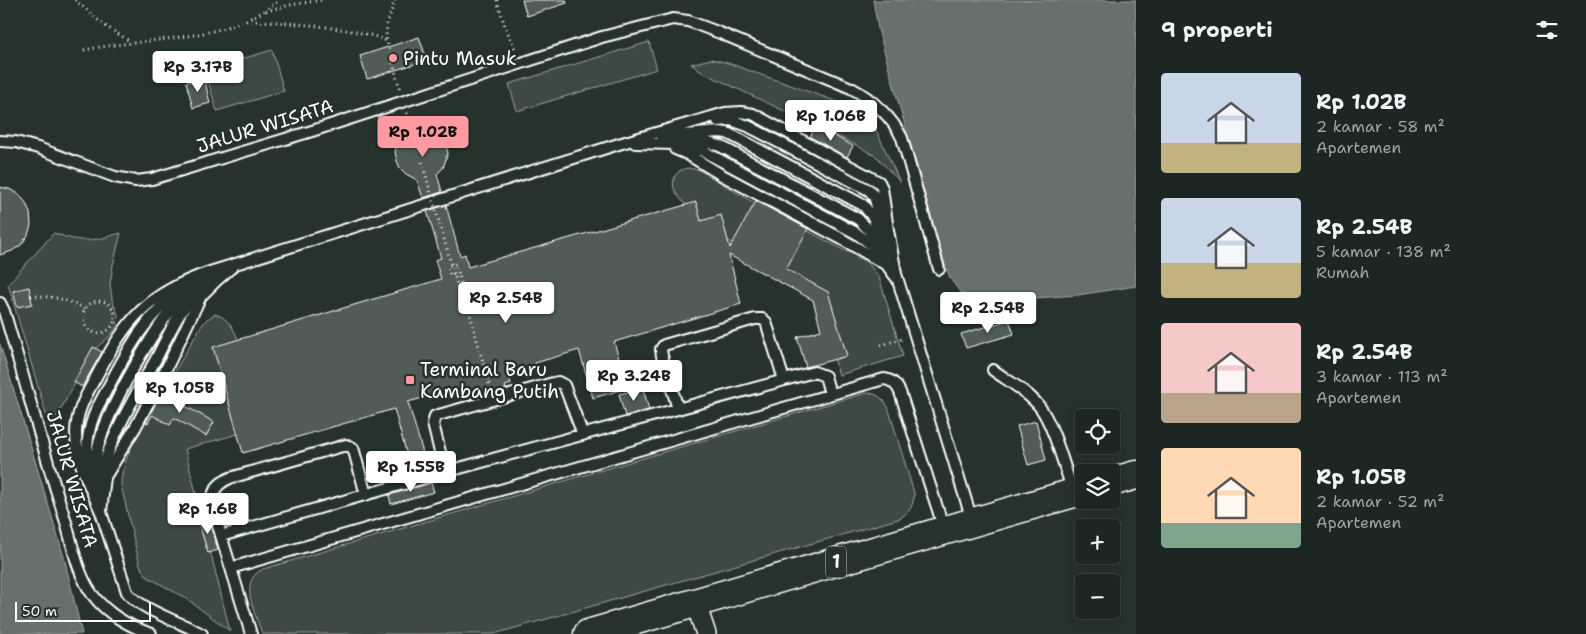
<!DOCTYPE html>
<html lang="id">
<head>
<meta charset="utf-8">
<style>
	:root { --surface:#1c2622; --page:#252e2a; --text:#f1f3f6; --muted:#a0a5a5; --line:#3a4340; --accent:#ff9aa2 }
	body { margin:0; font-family:"Shantell Sans",sans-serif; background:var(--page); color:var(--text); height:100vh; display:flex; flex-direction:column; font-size:19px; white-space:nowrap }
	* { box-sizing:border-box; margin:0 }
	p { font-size:16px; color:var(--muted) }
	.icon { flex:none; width:28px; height:28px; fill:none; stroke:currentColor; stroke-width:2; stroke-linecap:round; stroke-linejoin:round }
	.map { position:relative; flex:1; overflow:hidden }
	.panel { display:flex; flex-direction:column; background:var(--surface); width:450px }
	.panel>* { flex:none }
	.controls { position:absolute; left:1075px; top:409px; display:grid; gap:10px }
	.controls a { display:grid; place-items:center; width:45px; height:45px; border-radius:5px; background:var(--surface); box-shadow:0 2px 12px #0003,0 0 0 1px var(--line); font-size:25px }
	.scale { position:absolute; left:15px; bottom:12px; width:136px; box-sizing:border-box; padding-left:5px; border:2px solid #fff; border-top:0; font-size:14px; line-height:18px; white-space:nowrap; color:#fff; -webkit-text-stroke:4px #26332d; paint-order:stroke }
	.price { position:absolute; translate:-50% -42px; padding:0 11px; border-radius:5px; background:#fff; color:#222; font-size:16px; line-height:32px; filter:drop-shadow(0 1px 2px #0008) }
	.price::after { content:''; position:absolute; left:50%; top:30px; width:15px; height:11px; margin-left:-8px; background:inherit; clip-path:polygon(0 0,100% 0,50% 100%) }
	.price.selected { background:var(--accent); color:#111 }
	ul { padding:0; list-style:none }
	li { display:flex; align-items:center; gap:15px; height:125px; padding:0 25px }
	li span { display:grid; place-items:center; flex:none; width:140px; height:100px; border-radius:5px; color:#555 }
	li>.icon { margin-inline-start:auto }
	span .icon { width:60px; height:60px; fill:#fffc; stroke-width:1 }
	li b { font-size:21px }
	h2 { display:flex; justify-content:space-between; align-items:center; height:60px; padding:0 25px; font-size:21px }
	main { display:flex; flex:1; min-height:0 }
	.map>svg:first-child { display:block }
	.green { fill:#3e4944; stroke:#9ea4a2 }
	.water { fill:#67706c; stroke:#a4a9a7 }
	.building { fill:#515c57; stroke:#fff }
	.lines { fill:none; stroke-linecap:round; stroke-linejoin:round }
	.lane-casing { stroke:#fff; stroke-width:14 }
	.street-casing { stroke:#fff; stroke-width:22 }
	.highway-casing { stroke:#fff; stroke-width:31 }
	.path { stroke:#fff; stroke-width:3; stroke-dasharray:1 4; stroke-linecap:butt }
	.lane { stroke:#26332d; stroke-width:10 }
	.street { stroke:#26332d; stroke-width:19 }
	.highway { stroke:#26332d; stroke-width:28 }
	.path-bridge { stroke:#fff; stroke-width:3; stroke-dasharray:1 4; stroke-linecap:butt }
	.poi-dot { fill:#ff9aa2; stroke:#26332d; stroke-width:2 }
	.labels { text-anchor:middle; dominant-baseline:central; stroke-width:5; stroke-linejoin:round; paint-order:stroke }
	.shield { fill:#26332d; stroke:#bec2c0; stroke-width:1 }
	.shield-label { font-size:18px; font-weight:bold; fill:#fff }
	.poi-label { font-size:19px; fill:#fff; stroke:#26332d; text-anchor:start }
	.street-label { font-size:19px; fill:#fff; stroke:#26332d }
</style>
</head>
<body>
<main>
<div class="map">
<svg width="1136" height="634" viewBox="0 0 1136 634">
	<rect width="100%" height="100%" fill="#26332d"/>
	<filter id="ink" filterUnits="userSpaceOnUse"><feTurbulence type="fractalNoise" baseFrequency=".02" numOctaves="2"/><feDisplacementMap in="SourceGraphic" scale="10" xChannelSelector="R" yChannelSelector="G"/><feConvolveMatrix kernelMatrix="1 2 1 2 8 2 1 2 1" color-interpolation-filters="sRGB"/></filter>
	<g filter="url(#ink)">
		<path class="green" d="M649,42L657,69L517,111L509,84Z
			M272,50L284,91L217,111L205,70Z
			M711,59L725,62L855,108L876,130L900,182L877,157L858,146L700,71L691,64Z
			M688,168L699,170L753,202L868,263L879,277L903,356L839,375L813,285C768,262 717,242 684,203C678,196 671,189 674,179C676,172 681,169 688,168Z
			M54,233C82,244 93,241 121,233L113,265L110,284L112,299L118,315L117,326L110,336L94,350L50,428L8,284Z
			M215,314C229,318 235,330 239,343L241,433L185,449L230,631L187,599L148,577L142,570L139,562L121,485C121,457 145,422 159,398C173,375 186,352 200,328L206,320Z
			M866,393C877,393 883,398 888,407L914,493C914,505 910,513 898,519L494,634H262C256,613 237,581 263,569Z"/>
		<path class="water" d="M873,0H1136V286L1078,295L993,301L975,299L961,293L951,280L946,268L896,94L878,29Z
			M0,344L64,557L82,634H0Z"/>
		<path class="building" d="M522,0H566L567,3L527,16Z
			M419,37L427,60L367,79L360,56Z
			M204,78L210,103L193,108L186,82Z
			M428,124L442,137L446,145L448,153L443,168L437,174L442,192L423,198L417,180L406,174L400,168L397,161L395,152L397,143L402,136L409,130Z
			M816,126L853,146L847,157L810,137Z
			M0,187L9,189L19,194L26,203L30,213L31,225L28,235L21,245L12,251L0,255Z
			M756,201L808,229L786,269L828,292L847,356L806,367L797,337L821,330L813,300L729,255L741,304L614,342L628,388L593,398L579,350L535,363L536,368L509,376L511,384L505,386L506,389L471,399L468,391L442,399L441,393L408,402L428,470L385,482L381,467L408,459L394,409L243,453L213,347L441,279L435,260L441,258L427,211L446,205L460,256L465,254L468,267L696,202L701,221L721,215L730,248Z
			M29,287L32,304L17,307L13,291Z
			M1009,320L1014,334L966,348L961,334Z
			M93,347L102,352L82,387L74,382Z
			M165,386L167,387L163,394L214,422L206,436L174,418L170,425L152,415L148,423L146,422Z
			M643,388L649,410L625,416L619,394Z
			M1036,421L1046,460L1028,465L1017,426Z
			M431,483L434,492L391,504L389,495Z
			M209,518L218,550L208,553L198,521Z"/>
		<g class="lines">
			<g class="lane-casing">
				<path id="lane" d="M718,121L731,120L748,126L869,190L874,196L881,221
					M662,137L719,132L727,133L739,139L863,205L873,217L887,252
					M677,140L702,141L720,146L858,219L868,229L880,244
					M0,141L16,142L38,148L115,177L136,181L152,179L312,131L602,37L673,19L688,21L720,33L851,88C872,99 892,117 902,138L939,269
					M635,143L674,144L703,151L856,233L873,246L895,276
					M675,149L687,154L720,174L840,238L883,263
					M896,274L972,520
					M0,303L4,311C25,380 43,450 65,519C72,543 77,573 92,594C107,614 127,625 151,634
					M993,370C1008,381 1027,391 1039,406C1053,423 1065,469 1073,492
					M678,409L662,356L661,349L664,345L755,319H762L766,322L784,380
					M445,472L433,424L435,416L553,383L558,382L564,385L583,435
					M100,476C112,434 135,396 156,359C168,336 179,309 198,291
					M90,478C85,453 86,432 97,408C121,364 141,316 185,287
					M98,497C96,481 94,467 97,451C105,413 158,317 188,292C196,285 207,279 217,274
					M101,512C90,486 76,462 76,433C76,412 86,395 96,377C126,320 147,293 210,272L622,143L725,113L741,112L753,114L879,182L882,188L888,230L897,279
					M221,536L445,472L814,372L825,376L830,394
					M231,568L884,379C892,380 896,384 900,392L944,529
					M202,634C183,623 139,609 127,592L101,512L105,477L135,428L168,365L201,296L216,281L232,267
					M251,634L213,509C210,493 216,484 230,478L346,445L353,448L354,451L366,495"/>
			</g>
			<g class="street-casing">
				<path id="street" d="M696,604L706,634"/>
			</g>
			<g class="highway-casing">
				<path id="highway" d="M1111,482L1136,475
					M588,634L1084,490"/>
			</g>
			<path class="path" d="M75,0L104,25L131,42
				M395,0L387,24L386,37L400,90
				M497,0L505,26L516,51
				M266,11L290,5L322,0
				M246,21C269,20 372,29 387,42
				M84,50C147,37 228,43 279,0
				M407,113L412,129
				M454,274L450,275L448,266L456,264L490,387
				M31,296C53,296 66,299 86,309
				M83 317a16 16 0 1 1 32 0a16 16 0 1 1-32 0Z
				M881,345L902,339"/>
			<use href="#lane" class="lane"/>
			<use href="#street" class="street"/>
			<use href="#highway" class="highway"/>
			<path class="path-bridge" d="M422,162L461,298"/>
		</g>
	</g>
	<g class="poi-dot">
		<circle cx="393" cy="58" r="5"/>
		<rect x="405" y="375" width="10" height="10" rx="2.5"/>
	</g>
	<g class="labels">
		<rect class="shield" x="826" y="546.5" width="20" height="31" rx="4"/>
		<g class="shield-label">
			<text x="836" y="562">1</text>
		</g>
		<g class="poi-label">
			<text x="403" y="58">Pintu Masuk</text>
			<text x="420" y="369">Terminal Baru<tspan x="420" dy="22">Kambang Putih</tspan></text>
		</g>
		<g class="street-label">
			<text transform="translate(265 126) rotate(-17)">JALUR WISATA</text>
			<text transform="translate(72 479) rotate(74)">JALUR WISATA</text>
		</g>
	</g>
</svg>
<div class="controls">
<a><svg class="icon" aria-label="locate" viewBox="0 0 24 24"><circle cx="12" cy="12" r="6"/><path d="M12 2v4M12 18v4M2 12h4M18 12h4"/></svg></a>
<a><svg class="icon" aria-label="layers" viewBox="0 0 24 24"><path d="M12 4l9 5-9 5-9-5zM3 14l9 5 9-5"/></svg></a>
<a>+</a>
<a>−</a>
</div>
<div class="scale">50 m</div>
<b class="price" style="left:198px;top:93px">Rp 3.17B</b>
<b class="price" style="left:831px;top:142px">Rp 1.06B</b>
<b class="price selected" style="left:423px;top:158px">Rp 1.02B</b>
<b class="price" style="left:506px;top:324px">Rp 2.54B</b>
<b class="price" style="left:988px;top:334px">Rp 2.54B</b>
<b class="price" style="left:634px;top:402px">Rp 3.24B</b>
<b class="price" style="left:180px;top:414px">Rp 1.05B</b>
<b class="price" style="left:411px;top:493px">Rp 1.55B</b>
<b class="price" style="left:208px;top:535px">Rp 1.6B</b>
</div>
<section class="panel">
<h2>9 properti<svg class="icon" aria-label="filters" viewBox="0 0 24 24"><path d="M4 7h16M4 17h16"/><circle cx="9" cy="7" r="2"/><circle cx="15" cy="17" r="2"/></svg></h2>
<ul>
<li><span style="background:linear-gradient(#c9d6e8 70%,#c2b280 0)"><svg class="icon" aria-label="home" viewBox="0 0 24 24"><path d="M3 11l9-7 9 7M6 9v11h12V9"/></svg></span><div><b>Rp 1.02B</b><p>2 kamar · 58 m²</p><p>Apartemen</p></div></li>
<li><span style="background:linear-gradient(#c9d6e8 65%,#c2b280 0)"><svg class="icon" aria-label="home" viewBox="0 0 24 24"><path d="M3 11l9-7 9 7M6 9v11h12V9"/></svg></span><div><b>Rp 2.54B</b><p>5 kamar · 138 m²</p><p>Rumah</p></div></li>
<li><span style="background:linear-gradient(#f6c9c9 70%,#b9a48a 0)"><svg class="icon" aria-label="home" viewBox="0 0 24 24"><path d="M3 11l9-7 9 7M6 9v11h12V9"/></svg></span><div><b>Rp 2.54B</b><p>3 kamar · 113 m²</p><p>Apartemen</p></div></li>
<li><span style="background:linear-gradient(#ffd9b3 75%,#7fa58c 0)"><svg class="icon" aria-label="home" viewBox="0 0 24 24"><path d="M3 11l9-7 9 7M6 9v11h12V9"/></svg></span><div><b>Rp 1.05B</b><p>2 kamar · 52 m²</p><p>Apartemen</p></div></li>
</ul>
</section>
</main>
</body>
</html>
